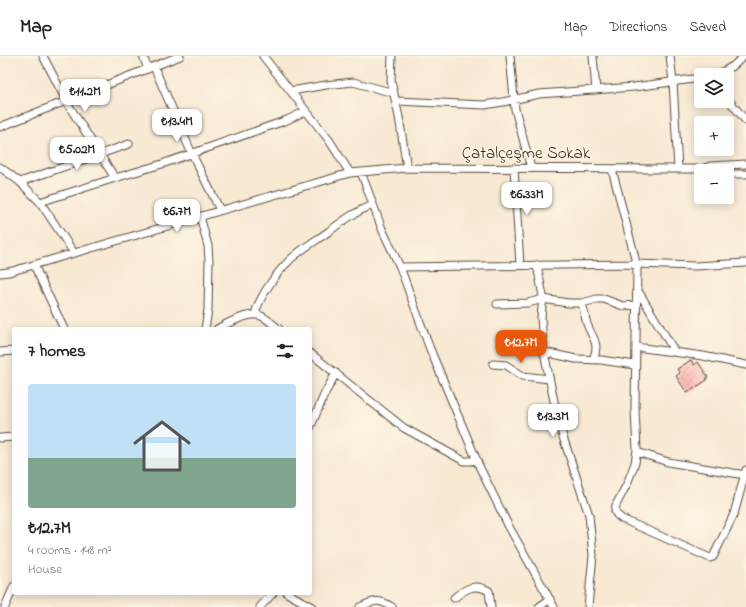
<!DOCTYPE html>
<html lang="en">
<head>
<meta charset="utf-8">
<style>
	:root { --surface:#fff; --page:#f2f2f2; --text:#222; --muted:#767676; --line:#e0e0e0; --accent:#ea580c }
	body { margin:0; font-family:"Indie Flower",sans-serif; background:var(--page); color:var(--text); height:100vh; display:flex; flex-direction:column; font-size:15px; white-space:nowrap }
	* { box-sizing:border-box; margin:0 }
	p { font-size:13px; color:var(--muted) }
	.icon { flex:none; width:22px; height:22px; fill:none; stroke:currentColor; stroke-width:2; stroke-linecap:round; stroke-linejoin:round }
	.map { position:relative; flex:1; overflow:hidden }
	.drawer { position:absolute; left:12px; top:271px; width:300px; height:268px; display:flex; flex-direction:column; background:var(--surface); border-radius:4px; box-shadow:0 2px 10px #0003 }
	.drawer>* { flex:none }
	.fabs { position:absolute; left:694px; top:12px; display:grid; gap:8px }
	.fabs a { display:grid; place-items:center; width:40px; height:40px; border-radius:4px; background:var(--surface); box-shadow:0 2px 10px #0003; font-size:20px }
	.price { position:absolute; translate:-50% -34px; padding:0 9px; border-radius:8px; background:#fff; color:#222; font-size:13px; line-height:26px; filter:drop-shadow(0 1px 2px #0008) }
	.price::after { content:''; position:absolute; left:50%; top:24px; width:12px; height:9px; margin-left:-6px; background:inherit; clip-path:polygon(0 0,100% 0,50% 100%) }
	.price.on { background:var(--accent); color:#fff }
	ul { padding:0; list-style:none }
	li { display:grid; align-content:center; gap:8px; height:212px; padding:0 16px }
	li+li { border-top:1px solid var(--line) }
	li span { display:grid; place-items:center; height:124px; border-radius:4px; color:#555 }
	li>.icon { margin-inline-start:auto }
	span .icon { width:72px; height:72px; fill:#fffc; stroke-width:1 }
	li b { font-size:17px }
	h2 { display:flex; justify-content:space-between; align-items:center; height:48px; padding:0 16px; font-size:17px }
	header { display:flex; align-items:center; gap:24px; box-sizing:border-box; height:56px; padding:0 20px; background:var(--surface); border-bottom:1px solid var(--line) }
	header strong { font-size:19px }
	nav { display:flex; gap:22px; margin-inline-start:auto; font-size:14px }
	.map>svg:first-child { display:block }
	.building { fill:url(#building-cross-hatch) }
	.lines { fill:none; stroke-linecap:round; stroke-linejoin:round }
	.minor-casing { stroke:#574739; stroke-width:9 }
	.minor { stroke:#fff; stroke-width:7 }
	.labels { text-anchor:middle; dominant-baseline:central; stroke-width:3; stroke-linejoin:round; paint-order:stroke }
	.street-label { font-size:17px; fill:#3b2a1e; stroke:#fcf5e5 }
</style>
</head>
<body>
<header>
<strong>Map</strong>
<nav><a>Map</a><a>Directions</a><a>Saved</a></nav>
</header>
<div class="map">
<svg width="746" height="551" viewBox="0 0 746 551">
	<defs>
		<pattern id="building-cross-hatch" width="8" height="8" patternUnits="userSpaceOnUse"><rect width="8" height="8" fill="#fda29f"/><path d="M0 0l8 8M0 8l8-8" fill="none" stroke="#ce8481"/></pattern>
	</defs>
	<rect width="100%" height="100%" fill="#fcf5e5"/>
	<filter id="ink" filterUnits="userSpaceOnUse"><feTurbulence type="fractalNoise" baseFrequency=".025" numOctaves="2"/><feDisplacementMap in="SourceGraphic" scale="8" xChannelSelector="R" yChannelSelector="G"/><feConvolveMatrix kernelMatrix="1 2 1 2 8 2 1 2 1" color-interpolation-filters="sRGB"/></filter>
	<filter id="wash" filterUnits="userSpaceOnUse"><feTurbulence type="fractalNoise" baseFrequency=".012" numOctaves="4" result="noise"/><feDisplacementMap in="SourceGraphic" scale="16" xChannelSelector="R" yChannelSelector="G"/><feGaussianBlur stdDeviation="0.9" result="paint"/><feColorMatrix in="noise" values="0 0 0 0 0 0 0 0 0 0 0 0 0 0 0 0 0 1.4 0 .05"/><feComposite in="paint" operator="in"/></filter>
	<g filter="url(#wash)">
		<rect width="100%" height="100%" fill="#f8e9d3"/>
		<g id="blocks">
			<path class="building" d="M691,304L694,309L698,306L708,321L706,322L707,324L687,337L676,320L680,317L677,313Z"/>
		</g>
	</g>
	<g filter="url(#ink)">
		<use href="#blocks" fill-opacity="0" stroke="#574739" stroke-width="1"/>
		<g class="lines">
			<g class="minor-casing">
				<path id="minor" d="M43,0L69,50L115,122
					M143,0L148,13
					M263,0L329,84L350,117
					M392,0L391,25L399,61L407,112
					M510,0L515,53L531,112
					M593,0L596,34
					M670,0L673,26L678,113
					M154,11L192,98L220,154
					M717,19L733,10L744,0
					M291,35L326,29L353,26L394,37
					M727,42L746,65
					M396,45L484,49L503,46L539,38L634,31L701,22
					M0,71L180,0
					M0,111L20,126L40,146L74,197
					M514,112L520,209
					M612,113L634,198L637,212L635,354L637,394L635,407L627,428L616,449L615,455L617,459L622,463L710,502L713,501L734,458L746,414
					M361,116L382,173L400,211L430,293L480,412L508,469L554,551
					M727,118H746
					M20,126L129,88
					M40,146L115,122L162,108L287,64L306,55
					M200,160L208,190L209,205L208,254L205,273
					M34,209L64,273
					M537,209L543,240L541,262L544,296L555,350L563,381L589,459L593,499L588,551
					M400,211L636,208L695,210L746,207
					M0,217L9,216L350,117L407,112L678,113H702L710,110L746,108
					M637,233L675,296
					M582,247C584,254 585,261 587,268C593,284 600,286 593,304
					M497,248L528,247L543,243L568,247H582L597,243H604L623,250L636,249
					M255,259C259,239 282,209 298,197C308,189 318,183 328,176C343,165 356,155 373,149
					M217,273C226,268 251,255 261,260C267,262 273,269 279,273
					M636,291L703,300L746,309
					M0,296L14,295
					M544,296L576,303L601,304L635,309
					M310,297L404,372L464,405H470L477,404
					M493,308L506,309L523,320L549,323
					M310,372L325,337L336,317
					M0,382L14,381
					M637,396L668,406L745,419
					M287,537L312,551
					M454,542C466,532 475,527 489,535L491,551
					M5,551L14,530
					M260,551L273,537
					M360,551C374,544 379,543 392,551
					M539,551L550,543"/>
			</g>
			<use href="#minor" class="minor"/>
		</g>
	</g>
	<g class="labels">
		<g class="street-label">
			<text x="526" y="97">Çatalçeşme Sokak</text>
		</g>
	</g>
</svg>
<div class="fabs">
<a><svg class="icon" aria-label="layers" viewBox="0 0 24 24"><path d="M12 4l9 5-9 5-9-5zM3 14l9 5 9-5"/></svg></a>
<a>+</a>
<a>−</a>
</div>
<b class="price" style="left:85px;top:57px">₺11.2M</b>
<b class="price" style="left:177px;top:87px">₺13.4M</b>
<b class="price" style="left:77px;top:115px">₺5.02M</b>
<b class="price" style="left:527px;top:160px">₺6.33M</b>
<b class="price" style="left:177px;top:177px">₺6.7M</b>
<b class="price on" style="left:521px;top:308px">₺12.7M</b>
<b class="price" style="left:553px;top:382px">₺13.3M</b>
<section class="drawer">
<h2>7 homes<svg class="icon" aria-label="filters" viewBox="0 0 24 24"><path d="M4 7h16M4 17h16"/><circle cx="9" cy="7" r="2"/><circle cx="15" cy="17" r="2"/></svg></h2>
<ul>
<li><span style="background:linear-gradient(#bfe0f5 60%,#7fa58c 0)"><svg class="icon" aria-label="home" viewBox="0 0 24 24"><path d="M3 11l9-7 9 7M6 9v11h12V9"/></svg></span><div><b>₺12.7M</b><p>4 rooms · 148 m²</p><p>House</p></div></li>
</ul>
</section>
</div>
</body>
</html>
